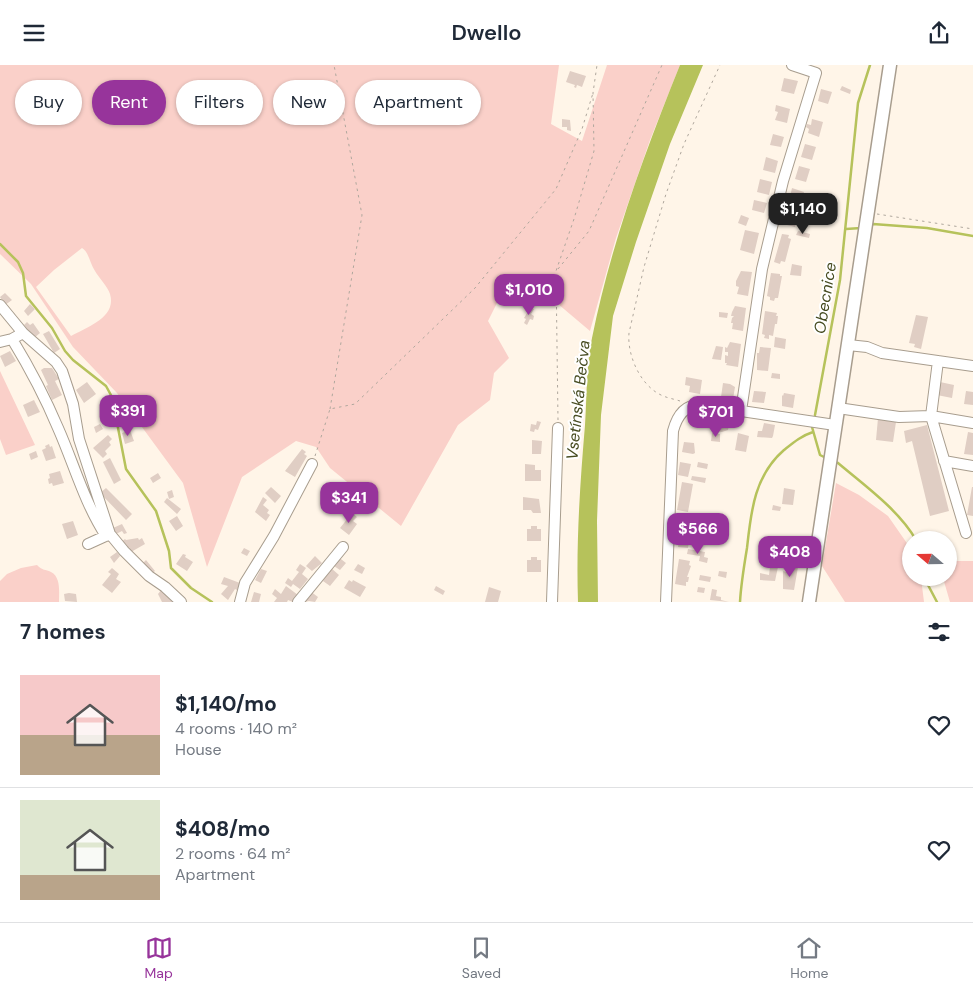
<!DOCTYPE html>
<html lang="en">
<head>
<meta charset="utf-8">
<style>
	:root { --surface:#fff; --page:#f6f6f7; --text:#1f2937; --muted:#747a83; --line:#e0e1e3; --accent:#97349b }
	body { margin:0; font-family:"DM Sans",sans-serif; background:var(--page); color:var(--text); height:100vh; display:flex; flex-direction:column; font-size:19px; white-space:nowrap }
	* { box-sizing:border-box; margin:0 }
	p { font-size:16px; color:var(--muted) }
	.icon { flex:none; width:28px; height:28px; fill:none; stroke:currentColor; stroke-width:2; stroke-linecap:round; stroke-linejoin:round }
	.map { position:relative; height:537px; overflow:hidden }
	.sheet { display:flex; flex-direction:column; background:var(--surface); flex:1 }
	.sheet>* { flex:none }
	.banner { position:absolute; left:15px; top:15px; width:500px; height:45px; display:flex; gap:10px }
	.needle { width:32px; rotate:290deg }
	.controls { position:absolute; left:902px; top:466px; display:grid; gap:10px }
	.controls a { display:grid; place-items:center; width:55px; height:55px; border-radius:50%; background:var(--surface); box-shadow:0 1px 4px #0004; font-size:25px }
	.price { position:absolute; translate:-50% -42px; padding:0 11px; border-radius:10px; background:var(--accent); color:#fff; font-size:16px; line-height:32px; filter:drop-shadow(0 1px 2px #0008) }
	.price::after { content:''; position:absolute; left:50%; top:30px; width:15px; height:11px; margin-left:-8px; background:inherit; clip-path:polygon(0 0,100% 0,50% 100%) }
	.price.current { background:#222; color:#fff }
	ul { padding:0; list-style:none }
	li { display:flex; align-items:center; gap:15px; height:125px; padding:0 20px }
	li+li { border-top:1px solid var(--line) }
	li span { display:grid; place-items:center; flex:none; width:140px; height:100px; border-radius:0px; color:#555 }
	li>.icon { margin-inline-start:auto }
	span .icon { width:60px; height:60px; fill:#fffc; stroke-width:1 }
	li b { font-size:21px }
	h2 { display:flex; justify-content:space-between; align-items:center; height:60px; padding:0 20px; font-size:21px }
	.tag { padding:0 18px; border-radius:22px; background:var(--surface); box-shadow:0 1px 4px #0004; font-size:18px; line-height:45px }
	.tag.current { background:var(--accent); color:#fff }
	header { display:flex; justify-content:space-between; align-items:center; height:65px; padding:0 20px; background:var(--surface); font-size:22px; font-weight:600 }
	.dock { display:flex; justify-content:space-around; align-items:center; height:70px; border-top:1px solid var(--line); background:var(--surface); font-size:14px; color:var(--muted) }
	.dock a { display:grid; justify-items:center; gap:2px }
	.dock .current { color:var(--accent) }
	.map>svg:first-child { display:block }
	.green { fill:#fad0c9; fill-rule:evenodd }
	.water { fill:#b6c25b }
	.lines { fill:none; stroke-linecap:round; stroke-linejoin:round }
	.stream { stroke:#b6c25b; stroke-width:2.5 }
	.building { fill:#e0cec4 }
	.minor-casing { stroke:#a89d8e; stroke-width:12 }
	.major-casing { stroke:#a89d8e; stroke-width:15 }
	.path { stroke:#afa79d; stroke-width:1; stroke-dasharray:2.5 4; stroke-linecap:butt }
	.minor { stroke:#fff; stroke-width:10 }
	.major { stroke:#fff; stroke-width:12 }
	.labels { text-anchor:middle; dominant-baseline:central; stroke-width:4; stroke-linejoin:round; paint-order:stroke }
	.water-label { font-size:16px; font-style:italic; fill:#474c21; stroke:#fff }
</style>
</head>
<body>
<header><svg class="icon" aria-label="menu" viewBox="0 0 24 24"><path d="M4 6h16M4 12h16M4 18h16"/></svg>Dwello<svg class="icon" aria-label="share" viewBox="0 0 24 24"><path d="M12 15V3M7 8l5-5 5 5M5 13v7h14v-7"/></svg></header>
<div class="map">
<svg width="973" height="537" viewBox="0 0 973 537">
	<rect width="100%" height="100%" fill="#fff5e8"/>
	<path class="green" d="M0,0H559L551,59L582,76L607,0H680L650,75L616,173L590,266L545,228L499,234L488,256L509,293L494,308L490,335L458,360L401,461L330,403L316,382L296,376L242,412L207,502L183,418L117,328L73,282L31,219L0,189ZM82,183C89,187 90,199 95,206C99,213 108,222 110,229C117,252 87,262 71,271L36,222L54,205Z
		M0,306L35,380L6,390L0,374Z
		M836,418L859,430L888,451L911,484V512L921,513L924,537H845L822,501Z
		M952,496H973V537H950L943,513L949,512V502Z
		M37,500C43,506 45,504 51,507C61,512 59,527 59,537H0V516L7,509L21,503Z"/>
	<path class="water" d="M680,0H703L670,79L636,177L613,251L601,350L597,456L598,537H578C576,478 580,419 585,360C587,332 586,300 592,273C611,179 644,89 680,0Z"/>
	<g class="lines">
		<path class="stream" d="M871,160L873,159L927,163L973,171
			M846,164L861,163
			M0,179L18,197L23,208L26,231L52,263L65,286L73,295L106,321L112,332L126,404L156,446L169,486L171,503L191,523L212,537
			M815,350L840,215L858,38L870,0
			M812,362L820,390L826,393
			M833,396L838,398C864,420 899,445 916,475
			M928,512V520L937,537
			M740,537C741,519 744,501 747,483C751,447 754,411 784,385C794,377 801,371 813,367"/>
	</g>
	<path class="building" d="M570,6L586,11L582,22L577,20L576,23L574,22L575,20L566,17Z
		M784,13L798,16L794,29L781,26Z
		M842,21L851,25L850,29L840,25Z
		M821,24L832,27L828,39L818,36Z
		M776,40L790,44L787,58L775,55L778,47L775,46Z
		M562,54L570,55L571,66L567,65V62H562Z
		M812,54L823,57L819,72L808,68L809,64L806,62L807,59L811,60Z
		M773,69L784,72L781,82L770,80Z
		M805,79L816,82L812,95L801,92Z
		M766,92L778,96L775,108L763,105Z
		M799,101L810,104L806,117L795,114Z
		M760,114L772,117L769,130L757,127Z
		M792,123L804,127L801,139L789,136Z
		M754,135L767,138L764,148L752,145Z
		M786,146L798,149L795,162L783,159Z
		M741,150L749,153L746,161L738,158Z
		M745,165L759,168L754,189L740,185Z
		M798,166L810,169L809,173L796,170Z
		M782,169L789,170L788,173L791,174L785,197L781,196L780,199L774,197Z
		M792,199L802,201L801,211L790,210Z
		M741,206L752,207L748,231L737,229L739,222L736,221V216Z
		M771,208L780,209V211H782L778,233H775L774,236L770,235V232L767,231Z
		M5,228L12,235L5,240L0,232Z
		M30,239L35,244L28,251L24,246Z
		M735,241L746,243L743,266L732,264L733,258H731L732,253L734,251H731L732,247Z
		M530,243L534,244L531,249L534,251L533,255L530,254L527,260L524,258L526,254L524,253Z
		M765,246L777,248L776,251H778L777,259H775L773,271L769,270V274L764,273L765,270L762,269Z
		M719,247L728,248L727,253L719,252Z
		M916,250L928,252L921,284L914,282L915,279L909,278Z
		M27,257L30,260L33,258L40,268L34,273L24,260Z
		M49,266L60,284L54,288L43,269Z
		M775,272L786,274L785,284L774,282Z
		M730,277L741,279L738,302L726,300L727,298H725V290L728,291V287H725V282L727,283Z
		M716,281L723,282L721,295L712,294Z
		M760,282L771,283L768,306L757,305V288H759Z
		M10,286L16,296L5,302L0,291Z
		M44,303H52L59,314L55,316L62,330L52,335L46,321L48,320L41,305Z
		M772,308L780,309V314L771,313Z
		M686,312L702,315L700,329L689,327L690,321L685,320Z
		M87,317L96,329L84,338L76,325Z
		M940,317L954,320L952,333L937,330Z
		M723,318L730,319L735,322L733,334L721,332Z
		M754,326L766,327L764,338L752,337Z
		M966,326L973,327V340L964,339Z
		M784,328L795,330L793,343L782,341V330L783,331Z
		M34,335L40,347L28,352L23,340Z
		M718,352L730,354L728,365L722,367L717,366Z
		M878,353L887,354V356L896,357L893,377L876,375Z
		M537,356L541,357L538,365L535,364L534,367L530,366L531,359L536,360Z
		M764,358L775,360L773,371L772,373L757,372L758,366H762Z
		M100,359L103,364L96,368L94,362Z
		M927,360L949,446L930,451L912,376L906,378L904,366Z
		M130,365L134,376L125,379L122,368Z
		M968,367L973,368V390L964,389Z
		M712,368L720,369V377L711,376Z
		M738,368L749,371L746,387L735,385Z
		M108,370L112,374L109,377L111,380L105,386L107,389L103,393L93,383Z
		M532,375L542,376L541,389H532Z
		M684,377L694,378L695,388L693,389L682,387Z
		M49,379L50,382L52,381L56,393L46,396L42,385L46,383L45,381Z
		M302,384L306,387L304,389L307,391L295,412L285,406Z
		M36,386L38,392L31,395L29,389Z
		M110,393L121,415L114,419L103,397Z
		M680,397L691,399L688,412L678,410Z
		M698,397L708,399L707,404L697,402Z
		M525,399L535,400V405H541V416H525Z
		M60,406L64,418L53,421L52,418L49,419L48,414L50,413L49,409Z
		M158,408L161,413L153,418L150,413Z
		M692,411L706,413L705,418L691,415Z
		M682,417L693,419L688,447L677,445Z
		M271,422L281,431L275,438L265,428Z
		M972,422H973V451L967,450Z
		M106,423L132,449L126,455L100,428Z
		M784,423L795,425L793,440L782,439Z
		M172,425L174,432L169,434L167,427Z
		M263,432L267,435L263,440L269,445L267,448L270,450L266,456L255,447Z
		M523,432L539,434L541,448H533L531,445H523Z
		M167,433L181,444L177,449L164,437Z
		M773,440L781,442L780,446L772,445Z
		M352,448L357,452L353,456L357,459L349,470L340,463Z
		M177,451L183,461L176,466L169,456Z
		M699,454L710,456L709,461L698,459Z
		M73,456L78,470L67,474L62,459Z
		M680,457L692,459L688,483L678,482L679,476H677Z
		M122,459L127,468L124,469L122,466L116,469L113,463Z
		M531,461H537V464H541V476H527V464H531Z
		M138,473L139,475L142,473L145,479L131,487L129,482L126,484L121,477L125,474L126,475Z
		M791,481L801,482L799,493L786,491L788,484L790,485Z
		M244,483L250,486L247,491L241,488Z
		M688,484L705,487L704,492L708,493L707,498L699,496L700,491L687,489Z
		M117,487L120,491L114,498L110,492Z
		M183,489L186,490L185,492L193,497L187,506L176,499Z
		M315,491L322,498L312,506L306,501Z
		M337,491L346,498L340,505L331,499Z
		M531,492H537V495H541V507H527V495H531Z
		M679,494L690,496L689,500L691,501L687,512H689L688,517H686V521L675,519Z
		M146,495L155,506L151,509L142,499Z
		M300,499L306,503L302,509L308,514L300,524L293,519L291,522L285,518L288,513L292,516L299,507L296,505Z
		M358,499L365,503L362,509L354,505Z
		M787,500L798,502L794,525L783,524V506L786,507Z
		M774,501L778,502L775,516L760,515V508L769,510L770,502L774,503Z
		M112,503L119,509L116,514L121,517L112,528L102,520L111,509L108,507Z
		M331,503L339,510L330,521L323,516L326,511L323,510Z
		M261,504L267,506L261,518L255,515Z
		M719,506L727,507L726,513L718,511Z
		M700,510L711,512L710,517L699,515Z
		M224,512L240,518L237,525L235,524L228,535L221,529L228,521L221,519Z
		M349,515L352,517L353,515L366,522L360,532L344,523Z
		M286,521L298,530L293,537L288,535L287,537H274L277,533L272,529L275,524L281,529Z
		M436,521L445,526L443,530L434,525Z
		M489,522L501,526L498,537H485Z
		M698,522L705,523L704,528L697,527Z
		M162,524L175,534L172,537H162L158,529Z
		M712,524L717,525L716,531L721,532V535L729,537L710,535Z
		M310,526L318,532L315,537L309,536L304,537Z
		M254,527L261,529L259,537H251Z
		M69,528L76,529L77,537L65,536L64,529Z"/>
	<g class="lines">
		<g class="minor-casing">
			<path id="minor" d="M0,240L23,268L56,297L62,306L73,339L79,374L110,469L124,486L149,511L165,522L181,537
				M23,268L12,274C29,302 45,332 58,363C74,399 84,437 106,471
				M0,277L12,274
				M848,280L867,282L882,288L973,301
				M938,296L931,351L966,468
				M838,343L899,352L931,351L973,358
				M741,346L762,204L783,116L816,8L792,0
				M944,396L973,401
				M88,479L110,469
				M240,537L245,518L274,471L312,399
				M298,537L343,482
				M552,537L558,363
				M666,537L673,366C677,351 685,339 701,340L835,360"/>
		</g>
		<g class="major-casing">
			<path id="major" d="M809,537L890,0"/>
		</g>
		<path class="path" d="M877,149L973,164
			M558,204L589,166L662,0
			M680,336C674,334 667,333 661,330C640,320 627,290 629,268L644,202L666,129L684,79L720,0
			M330,344L362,150L334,0
			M558,355L556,206L574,154L594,86L593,28L597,0
			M315,391L330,344L355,339L475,223L556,124L582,64L593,28"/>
		<use href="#minor" class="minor"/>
		<use href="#major" class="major"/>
	</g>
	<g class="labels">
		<g class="water-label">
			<text transform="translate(825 233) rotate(-81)">Obecnice</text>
			<text transform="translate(578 335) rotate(-84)">Vsetínská Bečva</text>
		</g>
	</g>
</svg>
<div class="controls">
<a><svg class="needle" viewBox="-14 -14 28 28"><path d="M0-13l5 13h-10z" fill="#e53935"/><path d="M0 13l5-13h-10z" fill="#747a83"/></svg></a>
</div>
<b class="price current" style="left:803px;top:170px">$1,140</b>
<b class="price" style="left:529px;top:251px">$1,010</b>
<b class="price" style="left:128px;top:372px">$391</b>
<b class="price" style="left:716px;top:373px">$701</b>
<b class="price" style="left:349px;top:459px">$341</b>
<b class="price" style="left:698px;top:490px">$566</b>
<b class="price" style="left:790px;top:513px">$408</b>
<div class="banner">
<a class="tag">Buy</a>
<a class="tag current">Rent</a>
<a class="tag">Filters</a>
<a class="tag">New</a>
<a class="tag">Apartment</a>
</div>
</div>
<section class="sheet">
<h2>7 homes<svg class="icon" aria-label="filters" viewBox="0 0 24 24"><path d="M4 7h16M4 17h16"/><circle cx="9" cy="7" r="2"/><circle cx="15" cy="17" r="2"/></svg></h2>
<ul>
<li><span style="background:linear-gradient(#f6c9c9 60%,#b9a48a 0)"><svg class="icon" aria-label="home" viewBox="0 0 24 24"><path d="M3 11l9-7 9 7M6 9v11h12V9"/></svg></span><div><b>$1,140/mo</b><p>4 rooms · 140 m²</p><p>House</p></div><svg class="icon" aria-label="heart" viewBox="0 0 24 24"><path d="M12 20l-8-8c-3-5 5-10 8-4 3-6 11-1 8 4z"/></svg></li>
<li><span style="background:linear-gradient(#dfe7d0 75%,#b9a48a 0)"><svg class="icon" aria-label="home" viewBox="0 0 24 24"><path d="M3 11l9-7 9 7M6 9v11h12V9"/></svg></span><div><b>$408/mo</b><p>2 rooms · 64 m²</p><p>Apartment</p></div><svg class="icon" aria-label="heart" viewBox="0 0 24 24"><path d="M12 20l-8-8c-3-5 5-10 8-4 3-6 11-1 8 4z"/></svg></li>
</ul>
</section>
<nav class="dock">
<a class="current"><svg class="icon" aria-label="map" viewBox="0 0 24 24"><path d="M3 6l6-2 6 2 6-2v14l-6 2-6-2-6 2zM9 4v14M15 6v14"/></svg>Map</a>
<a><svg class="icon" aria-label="saved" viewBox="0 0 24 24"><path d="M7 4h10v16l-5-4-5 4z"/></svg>Saved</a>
<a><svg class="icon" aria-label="home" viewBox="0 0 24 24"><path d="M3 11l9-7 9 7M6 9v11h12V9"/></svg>Home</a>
</nav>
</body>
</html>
